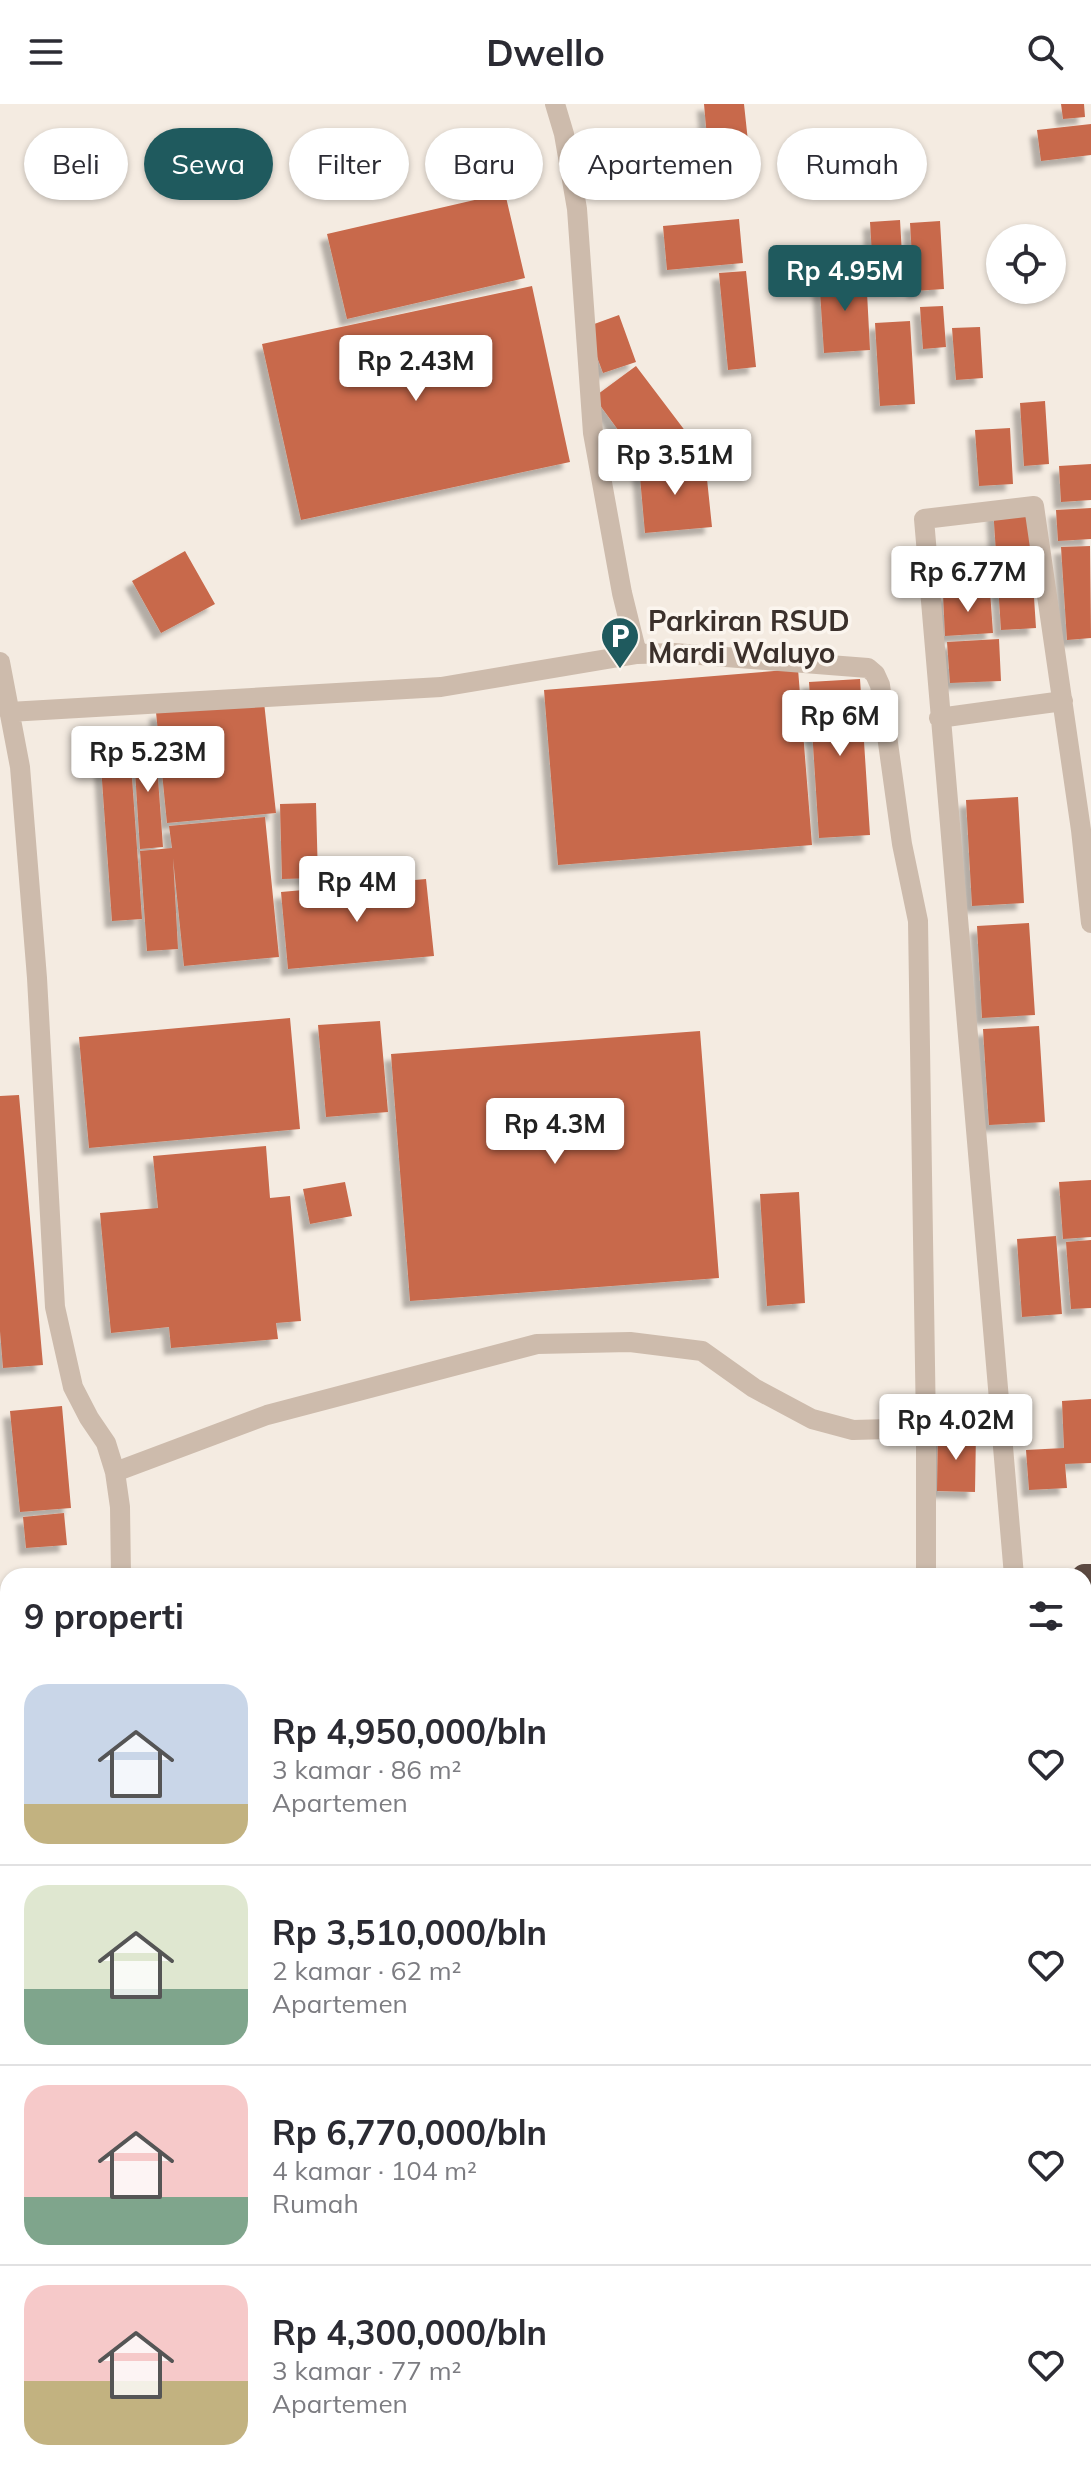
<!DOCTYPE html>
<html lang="id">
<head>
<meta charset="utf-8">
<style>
	:root { --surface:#fff; --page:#f2f2f3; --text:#2b2b33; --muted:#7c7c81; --line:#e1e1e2; --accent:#1f5a5e }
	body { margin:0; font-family:Mulish,sans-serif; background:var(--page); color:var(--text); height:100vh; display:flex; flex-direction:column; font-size:30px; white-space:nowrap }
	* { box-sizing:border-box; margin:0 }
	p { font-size:26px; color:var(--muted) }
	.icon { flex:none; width:44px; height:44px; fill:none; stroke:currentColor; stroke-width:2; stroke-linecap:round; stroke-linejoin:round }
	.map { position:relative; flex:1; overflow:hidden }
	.sheet { position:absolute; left:0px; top:1464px; width:1092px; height:912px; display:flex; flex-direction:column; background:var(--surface); border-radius:24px 24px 0 0; box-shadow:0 2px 6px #0004 }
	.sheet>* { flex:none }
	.guide { position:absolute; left:24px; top:24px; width:1044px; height:72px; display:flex; gap:16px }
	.controls { position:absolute; left:986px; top:120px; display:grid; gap:16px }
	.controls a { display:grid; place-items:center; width:80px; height:80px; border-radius:50%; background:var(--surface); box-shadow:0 2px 6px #0004; font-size:40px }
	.price { position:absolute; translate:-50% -68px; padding:0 18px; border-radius:8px; background:#fff; color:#222; font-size:26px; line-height:52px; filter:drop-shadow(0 2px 4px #0008) }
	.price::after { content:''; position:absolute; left:50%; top:48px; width:24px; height:18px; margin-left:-12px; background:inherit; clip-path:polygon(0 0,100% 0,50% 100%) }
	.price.active { background:var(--accent); color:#fff }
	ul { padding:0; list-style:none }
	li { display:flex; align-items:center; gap:24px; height:200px; padding:0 24px }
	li+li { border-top:2px solid var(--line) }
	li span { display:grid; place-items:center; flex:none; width:224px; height:160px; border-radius:24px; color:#555 }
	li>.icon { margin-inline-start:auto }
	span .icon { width:96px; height:96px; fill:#fffc; stroke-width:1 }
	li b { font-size:34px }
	h2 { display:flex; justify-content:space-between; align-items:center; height:96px; padding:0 24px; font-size:34px }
	.pill { padding:0 28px; border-radius:36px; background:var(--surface); box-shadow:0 2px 6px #0004; font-size:28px; line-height:72px }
	.pill.active { background:var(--accent); color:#fff }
	header { display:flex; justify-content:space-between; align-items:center; height:104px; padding:0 24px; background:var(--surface); font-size:36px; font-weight:700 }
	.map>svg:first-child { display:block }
	.building { fill:#c8694b; filter:url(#shadow) }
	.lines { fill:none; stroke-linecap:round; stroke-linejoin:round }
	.lane { stroke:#cdbbac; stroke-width:20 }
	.street { stroke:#cdbbac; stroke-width:20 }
	.highway { stroke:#5c4a42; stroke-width:24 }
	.labels { text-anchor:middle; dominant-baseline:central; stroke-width:7; stroke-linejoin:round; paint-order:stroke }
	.poi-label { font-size:28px; font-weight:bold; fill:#3b302b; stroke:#fbf5ee; text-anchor:start }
</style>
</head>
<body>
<header><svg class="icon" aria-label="menu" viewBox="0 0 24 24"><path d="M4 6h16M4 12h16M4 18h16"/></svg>Dwello<svg class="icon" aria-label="search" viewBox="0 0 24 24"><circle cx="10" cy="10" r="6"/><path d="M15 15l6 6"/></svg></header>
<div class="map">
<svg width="1091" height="2376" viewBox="0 0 1091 2376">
	<defs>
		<filter id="shadow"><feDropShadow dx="-7" dy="7" stdDeviation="2" flood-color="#0004"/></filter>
	</defs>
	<rect width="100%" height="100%" fill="#f4ebe1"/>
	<path class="building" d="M704,0H744L752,75L711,78Z
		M1061,0H1084L1085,13L1063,15Z
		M1091,20V51L1041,57L1037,26Z
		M505,89L525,174L347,215L327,130Z
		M739,115L743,159L667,166L663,122Z
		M900,116L904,184L874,185L870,118Z
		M940,117L944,185L914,187L910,119Z
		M746,167L756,263L728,266L719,169Z
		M866,169L870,246L824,249L819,172Z
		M532,182L570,358L301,416L262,240Z
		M943,202L946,243L923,245L920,203Z
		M619,211L636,258L603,269L586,223Z
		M910,217L915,300L880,302L875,219Z
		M980,223L983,274L956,276L952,224Z
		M636,262L686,328L643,360L594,293Z
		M1045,297L1049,360L1024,362L1020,299Z
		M1010,324L1013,380L979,382L975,326Z
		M705,356L712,423L645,429L639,362Z
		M1091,360V396L1061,398L1059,362Z
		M1028,402L1036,524L1001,526L993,403Z
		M1091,404V435L1058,437L1056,406Z
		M1090,442L1091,534L1067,536L1061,443Z
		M185,447L215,500L161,529L132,477Z
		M990,487L993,529L945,532L943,490Z
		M999,535L1001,577L950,579L947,538Z
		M798,565L812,741L558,761L544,586Z
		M860,575L870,731L819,734L809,578Z
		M264,598L276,709L167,719L156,608Z
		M155,634L163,743L140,745L133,635Z
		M130,646L142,815L112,817L100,648Z
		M1018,693L1024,799L972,802L966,696Z
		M316,699L318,774L282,775L280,700Z
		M265,713L279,853L184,862L173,754L178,845L147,847L140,747L172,744L169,722Z
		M426,775L434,852L288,865L281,788Z
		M1029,819L1035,911L982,914L977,822Z
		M290,914L300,1025L89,1044L79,933Z
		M380,917L388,1008L326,1013L318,921Z
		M1039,922L1045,1018L989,1021L983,925Z
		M700,927L719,1174L410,1197L391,950Z
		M19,991L43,1261L3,1264L0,1227V992Z
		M266,1042L270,1094L290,1092L301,1217L276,1219L278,1235L171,1244L169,1223L111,1229L100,1109L158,1104L153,1052Z
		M1091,1076V1133L1063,1135L1059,1078Z
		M345,1078L352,1112L310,1120L303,1085Z
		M799,1088L805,1199L767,1202L760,1090Z
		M1056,1132L1062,1210L1022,1213L1017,1135Z
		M1091,1136V1204L1071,1205L1066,1138Z
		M1091,1295V1359L1065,1360L1067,1384L1029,1386L1026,1346L1064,1344L1062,1297Z
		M62,1302L71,1404L20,1408L10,1307Z
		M938,1327L976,1328L975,1388L937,1387Z
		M64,1409L67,1441L26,1444L23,1413Z
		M1084,1486H1087L1088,1526L1091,1527V1641H1084Z
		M4,1662L8,1675V1706L0,1708V1663Z
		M1084,1700H1091V1791H1084Z
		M1084,1865H1091V1954H1084Z
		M354,2368H419V2376H353Z"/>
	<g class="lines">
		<path class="lane" d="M555,0L564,30L577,105L593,329L622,489L637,550L674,549L868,564L875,570L880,581L902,740L918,817L926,1324V1472
			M0,558L20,663L37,874L55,1203L73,1283L89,1314L106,1339L115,1368L120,1403L121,1472
			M9,608L441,583L637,550
			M115,1368L267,1311L537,1240L630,1238L702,1247L754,1284L812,1315L853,1326L926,1324"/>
		<path class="street" d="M939,614L1063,597
			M1014,1472L924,415L1034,402L1081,726L1091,819
			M0,1553L8,1574
			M1084,1849H1091
			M1084,2100H1091
			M1084,2249H1091"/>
		<path class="highway" d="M1084,1472H1091
			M0,1507L8,1506"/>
	</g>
	<defs>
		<g id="parking-pin" transform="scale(2)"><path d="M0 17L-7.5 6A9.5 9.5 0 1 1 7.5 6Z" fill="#1f5a5e" stroke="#fbf5ee"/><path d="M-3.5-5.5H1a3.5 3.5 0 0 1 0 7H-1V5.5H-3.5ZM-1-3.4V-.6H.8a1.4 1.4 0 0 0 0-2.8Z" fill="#fff"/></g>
	</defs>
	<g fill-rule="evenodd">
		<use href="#parking-pin" x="620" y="532"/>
	</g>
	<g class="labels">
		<g class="poi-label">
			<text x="648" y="516">Parkiran RSUD<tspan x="648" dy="32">Mardi Waluyo</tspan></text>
		</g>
	</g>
</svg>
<div class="controls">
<a><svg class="icon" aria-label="locate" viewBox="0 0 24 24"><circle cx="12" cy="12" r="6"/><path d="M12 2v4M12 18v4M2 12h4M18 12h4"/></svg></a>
</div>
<b class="price active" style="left:845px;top:209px">Rp 4.95M</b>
<b class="price" style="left:416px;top:299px">Rp 2.43M</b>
<b class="price" style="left:675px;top:393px">Rp 3.51M</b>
<b class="price" style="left:968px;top:510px">Rp 6.77M</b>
<b class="price" style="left:840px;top:654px">Rp 6M</b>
<b class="price" style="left:148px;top:690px">Rp 5.23M</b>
<b class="price" style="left:357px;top:820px">Rp 4M</b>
<b class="price" style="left:555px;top:1062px">Rp 4.3M</b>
<b class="price" style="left:956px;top:1358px">Rp 4.02M</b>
<div class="guide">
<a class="pill">Beli</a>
<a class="pill active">Sewa</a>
<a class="pill">Filter</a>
<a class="pill">Baru</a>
<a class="pill">Apartemen</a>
<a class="pill">Rumah</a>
</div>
<section class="sheet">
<h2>9 properti<svg class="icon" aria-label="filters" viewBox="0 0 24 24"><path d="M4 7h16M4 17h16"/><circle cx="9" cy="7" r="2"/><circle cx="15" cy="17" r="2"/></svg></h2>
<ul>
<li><span style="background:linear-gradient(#c9d6e8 75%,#c2b280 0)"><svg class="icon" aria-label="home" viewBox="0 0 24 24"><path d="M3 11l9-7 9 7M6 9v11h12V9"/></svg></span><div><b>Rp 4,950,000/bln</b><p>3 kamar · 86 m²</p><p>Apartemen</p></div><svg class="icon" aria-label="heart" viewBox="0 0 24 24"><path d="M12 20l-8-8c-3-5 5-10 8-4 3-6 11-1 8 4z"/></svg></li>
<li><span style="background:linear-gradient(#dfe7d0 65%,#7fa58c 0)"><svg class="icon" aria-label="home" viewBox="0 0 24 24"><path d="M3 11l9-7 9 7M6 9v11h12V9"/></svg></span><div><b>Rp 3,510,000/bln</b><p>2 kamar · 62 m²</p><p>Apartemen</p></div><svg class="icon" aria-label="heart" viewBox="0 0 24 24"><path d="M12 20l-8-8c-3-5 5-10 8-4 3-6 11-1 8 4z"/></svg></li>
<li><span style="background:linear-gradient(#f6c9c9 70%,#7fa58c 0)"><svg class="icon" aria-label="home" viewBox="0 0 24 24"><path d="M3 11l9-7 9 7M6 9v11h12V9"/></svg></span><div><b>Rp 6,770,000/bln</b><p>4 kamar · 104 m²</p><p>Rumah</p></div><svg class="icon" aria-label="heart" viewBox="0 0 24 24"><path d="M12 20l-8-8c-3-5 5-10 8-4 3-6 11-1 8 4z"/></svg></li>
<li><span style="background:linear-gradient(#f6c9c9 60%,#c2b280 0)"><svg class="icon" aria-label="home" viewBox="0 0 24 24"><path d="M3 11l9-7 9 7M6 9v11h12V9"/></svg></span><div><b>Rp 4,300,000/bln</b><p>3 kamar · 77 m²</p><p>Apartemen</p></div><svg class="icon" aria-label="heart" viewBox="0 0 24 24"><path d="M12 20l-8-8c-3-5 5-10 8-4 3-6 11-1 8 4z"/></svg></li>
</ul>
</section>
</div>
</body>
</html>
